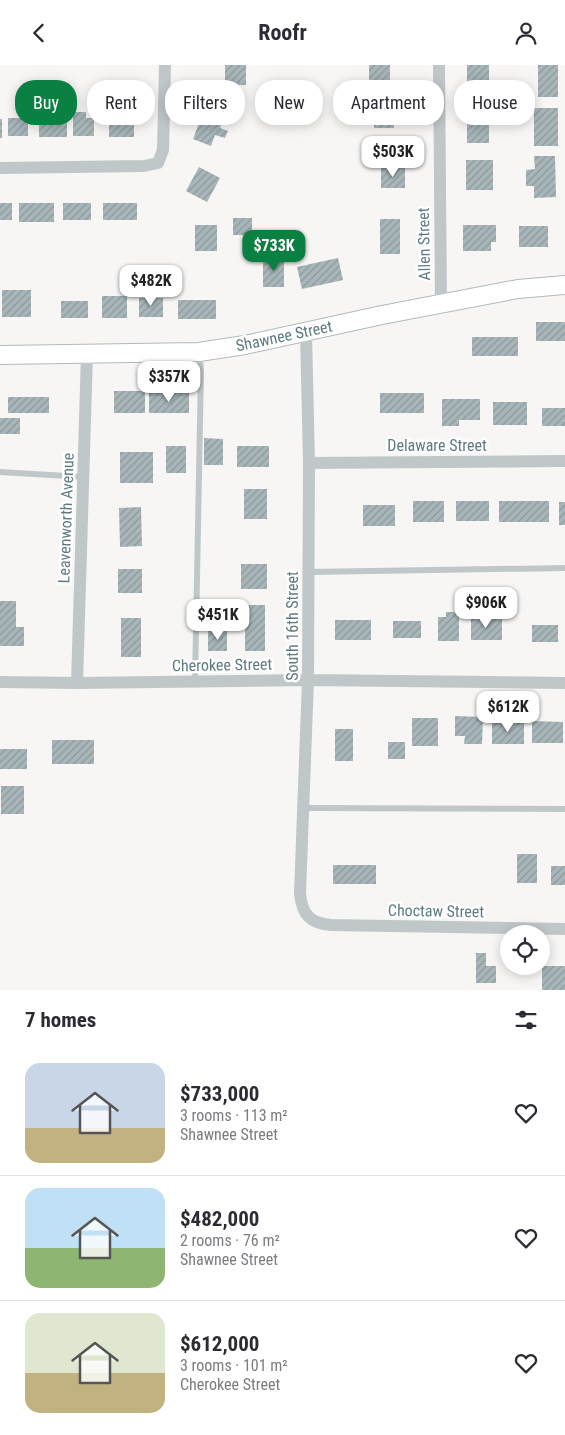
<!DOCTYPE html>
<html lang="en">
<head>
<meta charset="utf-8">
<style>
	:root { --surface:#fff; --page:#f7f7f7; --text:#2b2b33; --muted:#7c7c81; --line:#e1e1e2; --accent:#0b8043 }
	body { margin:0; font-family:"Roboto Condensed",sans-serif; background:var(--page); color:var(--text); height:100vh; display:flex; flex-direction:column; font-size:19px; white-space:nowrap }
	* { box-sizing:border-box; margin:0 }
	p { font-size:16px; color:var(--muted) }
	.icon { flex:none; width:28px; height:28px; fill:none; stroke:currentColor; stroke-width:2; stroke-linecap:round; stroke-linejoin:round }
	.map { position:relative; height:925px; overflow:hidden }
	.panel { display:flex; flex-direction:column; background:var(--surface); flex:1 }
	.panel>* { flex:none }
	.banner { position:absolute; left:15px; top:15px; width:535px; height:45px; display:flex; gap:10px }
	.controls { position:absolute; left:500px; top:860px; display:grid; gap:10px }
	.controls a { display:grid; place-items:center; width:50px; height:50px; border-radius:50%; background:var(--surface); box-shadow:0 2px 12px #0003; font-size:25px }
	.price { position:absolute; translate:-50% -42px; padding:0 11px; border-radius:10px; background:#fff; color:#222; font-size:16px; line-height:32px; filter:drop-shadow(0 1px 2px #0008) }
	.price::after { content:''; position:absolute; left:50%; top:30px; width:15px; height:11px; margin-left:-8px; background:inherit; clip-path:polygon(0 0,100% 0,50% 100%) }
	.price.active { background:var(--accent); color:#fff }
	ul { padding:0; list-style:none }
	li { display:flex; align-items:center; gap:15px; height:125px; padding:0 25px }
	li+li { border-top:1px solid var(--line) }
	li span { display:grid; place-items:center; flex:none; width:140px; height:100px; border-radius:15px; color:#555 }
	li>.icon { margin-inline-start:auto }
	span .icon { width:60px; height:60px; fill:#fffc; stroke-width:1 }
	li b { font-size:21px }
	h2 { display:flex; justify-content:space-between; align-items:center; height:60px; padding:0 25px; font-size:21px }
	.tag { padding:0 18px; border-radius:20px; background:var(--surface); box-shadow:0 2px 12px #0003; font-size:18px; line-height:45px }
	.tag.active { background:var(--accent); color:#fff }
	header { display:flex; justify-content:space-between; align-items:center; height:65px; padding:0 25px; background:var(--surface); font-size:22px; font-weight:700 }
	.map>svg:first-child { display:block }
	.building { fill:url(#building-hatch) }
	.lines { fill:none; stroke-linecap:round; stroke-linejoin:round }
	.secondary-casing { stroke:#afbabc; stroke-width:20 }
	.lane { stroke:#c0c7c9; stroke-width:6 }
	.street { stroke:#c0c7c9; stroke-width:12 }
	.secondary { stroke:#fff; stroke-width:18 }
	.labels { text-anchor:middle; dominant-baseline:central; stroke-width:5; stroke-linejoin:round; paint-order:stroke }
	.street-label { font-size:16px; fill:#5f7b82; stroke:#fff }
</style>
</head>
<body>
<header><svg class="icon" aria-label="back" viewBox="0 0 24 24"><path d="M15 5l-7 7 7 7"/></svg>Roofr<svg class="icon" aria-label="person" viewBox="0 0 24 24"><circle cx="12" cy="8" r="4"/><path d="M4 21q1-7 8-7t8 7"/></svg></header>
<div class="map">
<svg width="565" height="925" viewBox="0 0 565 925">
	<defs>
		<pattern id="building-hatch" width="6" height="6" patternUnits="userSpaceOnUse" patternTransform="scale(1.25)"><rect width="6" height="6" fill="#a8b6b9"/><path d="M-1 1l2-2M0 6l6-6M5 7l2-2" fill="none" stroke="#8c999c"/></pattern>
	</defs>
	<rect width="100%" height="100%" fill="#f7f6f4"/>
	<path class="building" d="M225,0H246V20H225Z
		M369,0H390V23H369Z
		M467,0H489V27H467Z
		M538,0H558V32H538Z
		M374,42H394V63H374Z
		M467,43H489V78H467Z
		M534,43H558V81H534Z
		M204,45L224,52L220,63L228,66L225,73L215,70L211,81L193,74Z
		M73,47H86V53H94V71H73Z
		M8,53H28V71H8Z
		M0,54H2V73H0Z
		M39,54H67V72H39Z
		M109,54H134V72H109Z
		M534,91H555L556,132L534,133V121H526V105L535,104Z
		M466,95H493V125H466Z
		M199,102L220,113L207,137L186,126Z
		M381,102H405V123H381Z
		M0,138H12V155H0Z
		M19,138H54V157H19Z
		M63,138H91V155H63Z
		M103,138H137V155H103Z
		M233,153H252V170H233Z
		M380,154H400V189H380Z
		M195,160H217V186H195Z
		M463,160H496V177H491V186H463Z
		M519,161H548V182H519Z
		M263,192H284V222H263Z
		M338,193L343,215L302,224L297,202Z
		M2,225H31V252H2Z
		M102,231H127V253H102Z
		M139,233H163V252H139Z
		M178,235H216V254H178Z
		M61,236H88V253H61Z
		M536,257H565V276H536Z
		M472,272H518V291H472Z
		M114,326H145V348H114Z
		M149,327H189V348H149Z
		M380,328H424V348H380Z
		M8,332H49V348H8Z
		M442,334H480V355H459V361H442Z
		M493,337H527V360H493Z
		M542,343H565V361H542Z
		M0,353H20V369H0Z
		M204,373L223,374V400H204Z
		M166,381H186V408H166Z
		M237,381H269V402H237Z
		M120,387H153V418H120Z
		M244,424H267V454H244Z
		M413,436H444V457H413Z
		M456,436H489V456H456Z
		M499,436H549V457H499Z
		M559,437H565V460H559Z
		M363,440H395V461H363Z
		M141,442L142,481L120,482L119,443Z
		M241,499H267V524H241Z
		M118,504H142V528H118Z
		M0,536H16V562H24V581H0Z
		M245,540H265V586H245Z
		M446,547H459V576H438V552H446Z
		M121,553H141V592H121Z
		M471,553H502V575H471Z
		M335,555H371V575H335Z
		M393,556H421V573H393Z
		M532,560H558V577H532Z
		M208,566H227V586H208Z
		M455,651L483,652L482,679H464L465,671H455Z
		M412,653H438V681H412Z
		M532,656L563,657V678H532Z
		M492,657H524V679H492Z
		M335,664H353V696H335Z
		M52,675H94V699H52Z
		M388,677H405V694H388Z
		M0,684H27V704H0Z
		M1,721H24V749H1Z
		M517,789H537V818H517Z
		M333,800H376V819H333Z
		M551,801H565V820H551Z
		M476,888H486V901H496V918H476Z
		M542,901H565V925H542Z"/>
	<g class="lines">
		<g class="secondary-casing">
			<path id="secondary" d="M0,290L199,287L245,280L382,250L518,224L565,220"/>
		</g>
		<path class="lane" d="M0,407L84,412
			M308,507L565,503
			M195,617L201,305L199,288
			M303,743L565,744"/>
		<path class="street" d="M439,0L441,238
			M0,103L144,101L158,98L163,85L165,0
			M306,268L309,398L308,615L300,828C302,850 310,858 331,860L565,864
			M309,398L565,396
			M0,617L77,618L308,615L565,618
			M77,618L87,289"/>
		<use href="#secondary" class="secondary"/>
	</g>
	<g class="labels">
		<g class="street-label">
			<text transform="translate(424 179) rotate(-91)">Allen Street</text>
			<text transform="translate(284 271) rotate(-12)">Shawnee Street</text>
			<text x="437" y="380">Delaware Street</text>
			<text transform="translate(66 453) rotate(-88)">Leavenworth Avenue</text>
			<text transform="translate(292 561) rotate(-90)">South 16th Street</text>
			<text transform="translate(222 600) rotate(-1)">Cherokee Street</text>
			<text transform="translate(436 846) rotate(1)">Choctaw Street</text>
		</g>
	</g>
</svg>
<div class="controls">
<a><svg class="icon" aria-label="locate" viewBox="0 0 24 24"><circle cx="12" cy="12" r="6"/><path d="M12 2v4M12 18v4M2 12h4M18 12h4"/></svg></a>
</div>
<b class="price" style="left:393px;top:113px">$503K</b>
<b class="price active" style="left:274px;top:207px">$733K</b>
<b class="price" style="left:151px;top:242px">$482K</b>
<b class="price" style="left:169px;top:338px">$357K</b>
<b class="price" style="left:486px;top:564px">$906K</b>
<b class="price" style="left:218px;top:576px">$451K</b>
<b class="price" style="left:508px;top:668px">$612K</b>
<div class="banner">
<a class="tag active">Buy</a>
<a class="tag">Rent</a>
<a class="tag">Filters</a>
<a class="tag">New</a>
<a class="tag">Apartment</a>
<a class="tag">House</a>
</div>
</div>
<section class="panel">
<h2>7 homes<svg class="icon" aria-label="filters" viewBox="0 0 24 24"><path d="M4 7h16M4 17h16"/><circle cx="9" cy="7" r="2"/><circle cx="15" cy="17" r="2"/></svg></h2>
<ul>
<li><span style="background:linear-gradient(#c9d6e8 65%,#c2b280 0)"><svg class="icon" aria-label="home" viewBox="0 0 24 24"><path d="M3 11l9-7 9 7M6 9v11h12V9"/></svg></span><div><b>$733,000</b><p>3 rooms · 113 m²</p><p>Shawnee Street</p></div><svg class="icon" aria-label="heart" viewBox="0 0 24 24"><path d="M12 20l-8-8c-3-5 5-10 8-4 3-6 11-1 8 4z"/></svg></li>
<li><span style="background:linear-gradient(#bfe0f5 60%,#8fb573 0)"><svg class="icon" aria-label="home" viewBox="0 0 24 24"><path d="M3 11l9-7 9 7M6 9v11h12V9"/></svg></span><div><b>$482,000</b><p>2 rooms · 76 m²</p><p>Shawnee Street</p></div><svg class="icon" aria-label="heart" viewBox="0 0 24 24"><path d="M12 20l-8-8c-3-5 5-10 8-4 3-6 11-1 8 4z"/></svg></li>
<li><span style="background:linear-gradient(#dfe7d0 60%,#c2b280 0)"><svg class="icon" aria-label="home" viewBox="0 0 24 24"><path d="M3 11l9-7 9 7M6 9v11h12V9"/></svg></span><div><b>$612,000</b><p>3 rooms · 101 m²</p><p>Cherokee Street</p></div><svg class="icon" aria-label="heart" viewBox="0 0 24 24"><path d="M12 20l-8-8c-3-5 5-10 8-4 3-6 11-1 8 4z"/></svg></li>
</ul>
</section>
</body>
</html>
